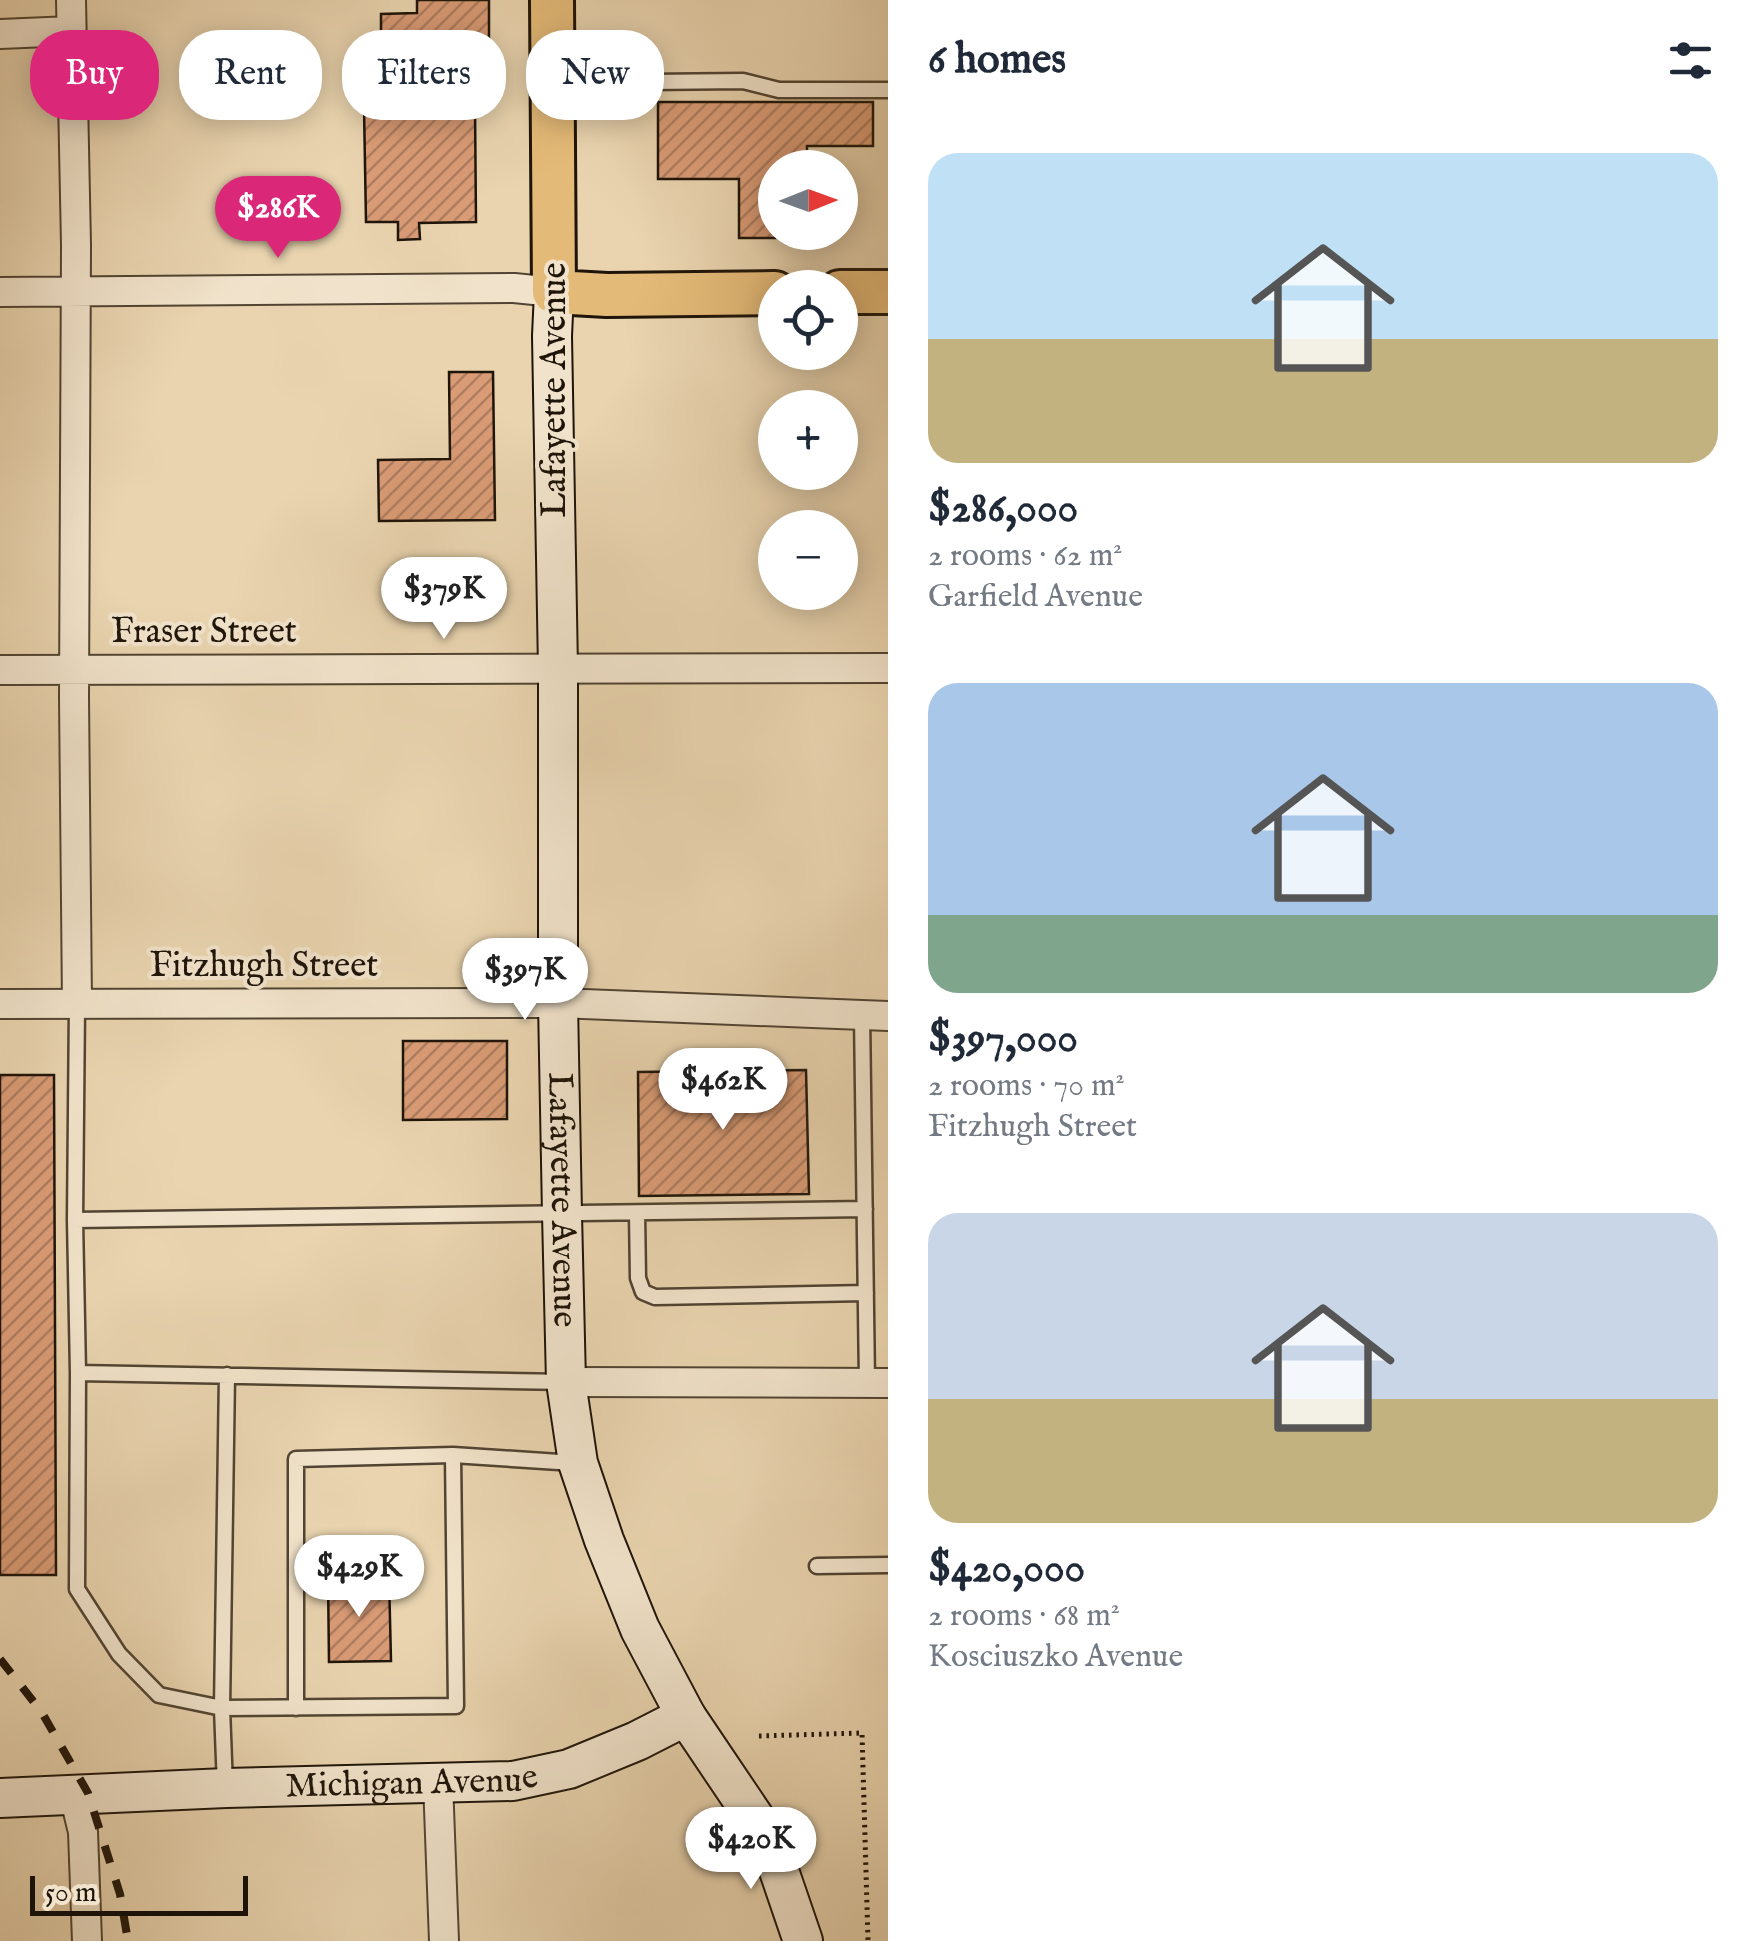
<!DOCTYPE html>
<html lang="en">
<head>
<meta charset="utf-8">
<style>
	:root { --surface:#fff; --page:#f2f2f3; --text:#1f2937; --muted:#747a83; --accent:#db2777 }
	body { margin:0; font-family:"IM FELL English",serif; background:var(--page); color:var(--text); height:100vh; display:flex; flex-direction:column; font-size:38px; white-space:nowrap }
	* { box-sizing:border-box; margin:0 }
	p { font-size:32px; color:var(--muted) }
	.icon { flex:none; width:55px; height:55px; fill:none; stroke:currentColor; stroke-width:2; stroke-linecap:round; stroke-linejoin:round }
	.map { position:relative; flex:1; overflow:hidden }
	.details { display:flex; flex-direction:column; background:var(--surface); width:870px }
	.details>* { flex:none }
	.hud { position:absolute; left:30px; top:30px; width:708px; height:90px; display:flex; gap:20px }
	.needle { width:65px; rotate:89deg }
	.controls { position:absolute; left:758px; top:150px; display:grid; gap:20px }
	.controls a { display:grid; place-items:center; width:100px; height:100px; border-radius:50%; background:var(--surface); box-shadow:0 5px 25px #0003; font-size:50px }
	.scale { position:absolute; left:30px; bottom:25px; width:218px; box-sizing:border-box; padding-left:10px; border:5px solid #1e1409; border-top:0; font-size:28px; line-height:35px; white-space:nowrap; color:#1e1409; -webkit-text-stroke:8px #f1e3cb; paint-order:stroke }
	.price { position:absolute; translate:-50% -85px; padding:0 22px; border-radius:35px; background:#fff; color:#222; font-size:32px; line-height:65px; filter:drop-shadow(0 2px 5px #0008) }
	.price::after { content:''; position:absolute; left:50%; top:60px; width:30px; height:22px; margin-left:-15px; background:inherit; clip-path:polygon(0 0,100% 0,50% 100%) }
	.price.on { background:var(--accent); color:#fff }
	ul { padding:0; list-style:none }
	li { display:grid; align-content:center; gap:20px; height:530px; padding:0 40px }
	li span { display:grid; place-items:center; height:310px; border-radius:30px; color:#555 }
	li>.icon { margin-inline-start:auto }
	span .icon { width:180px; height:180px; fill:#fffc; stroke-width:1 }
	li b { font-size:42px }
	h2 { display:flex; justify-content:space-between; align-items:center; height:120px; padding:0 40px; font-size:42px }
	.pill { padding:0 35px; border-radius:40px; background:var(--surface); box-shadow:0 5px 25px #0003; font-size:35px; line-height:90px }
	.pill.on { background:var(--accent); color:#fff }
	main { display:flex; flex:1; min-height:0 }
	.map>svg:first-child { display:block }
	.building { fill:url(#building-hatch); stroke:#1e1409; stroke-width:2.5 }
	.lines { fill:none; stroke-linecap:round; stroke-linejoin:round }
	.lane-casing { stroke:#514432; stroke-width:19 }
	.street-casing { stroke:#514432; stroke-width:32 }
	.secondary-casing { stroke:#1e1409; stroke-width:42 }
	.primary-casing { stroke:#1e1409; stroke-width:48 }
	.path { stroke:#1e1409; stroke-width:5; stroke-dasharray:2.5 5; stroke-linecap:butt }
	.lane { stroke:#f1e3cb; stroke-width:14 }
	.street { stroke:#f1e3cb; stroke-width:28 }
	.secondary { stroke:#f1e3cb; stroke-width:38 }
	.primary { stroke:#e4ba78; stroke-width:42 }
	.rail { stroke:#1e1409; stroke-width:8; stroke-dasharray:18 18; stroke-linecap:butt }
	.labels { text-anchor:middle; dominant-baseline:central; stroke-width:8; stroke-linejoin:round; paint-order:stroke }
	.street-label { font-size:35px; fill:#1e1409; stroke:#f1e3cb }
</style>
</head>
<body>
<main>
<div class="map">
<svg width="888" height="1941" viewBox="0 0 888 1941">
	<defs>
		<pattern id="building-hatch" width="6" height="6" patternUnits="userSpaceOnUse" patternTransform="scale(2.5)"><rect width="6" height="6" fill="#da9c76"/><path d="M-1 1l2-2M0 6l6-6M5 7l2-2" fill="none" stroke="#b07e5f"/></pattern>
	</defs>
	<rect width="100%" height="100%" fill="#e9d4af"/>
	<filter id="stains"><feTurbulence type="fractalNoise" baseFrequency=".002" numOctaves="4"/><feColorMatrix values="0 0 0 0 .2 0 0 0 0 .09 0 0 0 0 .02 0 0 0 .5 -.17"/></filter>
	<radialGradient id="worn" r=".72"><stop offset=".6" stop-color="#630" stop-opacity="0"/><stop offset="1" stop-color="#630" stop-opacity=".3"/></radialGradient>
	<path class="building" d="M417,0H489V49H498V100L413,101L412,59H381V14L417,13Z
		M658,102H873V146H807V168H775V232H807V238H739V179H658Z
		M475,106L476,222L419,223L420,239L398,240V222H366L364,107Z
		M449,372H493L495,520L379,521L378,460L450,459Z
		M403,1041H507V1119L403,1120Z
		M806,1070L809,1194L639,1196L638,1072Z
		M0,1075H54L56,1575H0Z
		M389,1577L391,1661L329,1662L328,1578Z"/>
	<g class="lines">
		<g class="lane-casing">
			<path id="lane" d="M555,83L743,81L779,90H888
				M77,1004L75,1220L78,1373L566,1382
				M862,1015L867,1383
				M637,1213L638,1278L643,1292L655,1297L866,1293
				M75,1220L865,1209
				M78,1373L77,1589L119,1654L159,1695L222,1708L225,1787
				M227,1375L222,1708L456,1706L453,1455L574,1463
				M817,1566L888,1565
				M296,1708V1459L453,1455"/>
		</g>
		<g class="street-casing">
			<path id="street" d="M71,0L76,245L74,697L77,1004
				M0,34L71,31
				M0,292L514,288L554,292
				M0,670L888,668
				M0,1004L558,1003L888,1016
				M566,1382L888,1383
				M438,1782L444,1941
				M74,1795L83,1832L87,1941"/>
		</g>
		<g class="secondary-casing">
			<g id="secondary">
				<path id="s1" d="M554,292L552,336L558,669V1003L562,1214L566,1382L578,1463L604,1540L640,1629L686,1716L756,1820L776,1862L803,1941"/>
				<path id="s2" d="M0,1798L226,1788L513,1781L569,1769L637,1741L686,1716"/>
			</g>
		</g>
		<g class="primary-casing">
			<path id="primary" d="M552,0L554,292L607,295L775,293
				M840,292H888"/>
		</g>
		<path class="path" d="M759,1736L862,1733L868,1941"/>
		<use href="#lane" class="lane"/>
		<use href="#street" class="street"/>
		<use href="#secondary" class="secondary"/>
		<use href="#primary" class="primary"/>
		<path class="rail" d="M0,1659L41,1711L88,1793L120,1894L128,1941"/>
	</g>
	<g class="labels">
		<g class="street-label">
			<text transform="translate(555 390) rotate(-90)">Lafayette Avenue</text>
			<text x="204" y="632">Fraser Street</text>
			<text x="264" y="966">Fitzhugh Street</text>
			<text stroke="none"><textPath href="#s1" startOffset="908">Lafayette Avenue</textPath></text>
			<text stroke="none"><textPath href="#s2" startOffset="412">Michigan Avenue</textPath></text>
		</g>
	</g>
	<rect width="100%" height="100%" filter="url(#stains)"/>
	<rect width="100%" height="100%" fill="url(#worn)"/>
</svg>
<div class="controls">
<a><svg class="needle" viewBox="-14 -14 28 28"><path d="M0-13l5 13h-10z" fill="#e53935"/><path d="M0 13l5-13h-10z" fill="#747a83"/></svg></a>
<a><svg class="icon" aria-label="locate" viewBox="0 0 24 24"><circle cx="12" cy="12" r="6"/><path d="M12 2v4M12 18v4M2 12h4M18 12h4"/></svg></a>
<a>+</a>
<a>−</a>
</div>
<div class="scale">50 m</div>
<b class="price on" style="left:278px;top:261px">$286K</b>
<b class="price" style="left:444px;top:642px">$379K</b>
<b class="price" style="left:525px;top:1023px">$397K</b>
<b class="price" style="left:723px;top:1133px">$462K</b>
<b class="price" style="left:359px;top:1620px">$429K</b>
<b class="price" style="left:751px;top:1892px">$420K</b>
<div class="hud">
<a class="pill on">Buy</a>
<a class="pill">Rent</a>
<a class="pill">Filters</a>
<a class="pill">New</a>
</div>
</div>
<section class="details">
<h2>6 homes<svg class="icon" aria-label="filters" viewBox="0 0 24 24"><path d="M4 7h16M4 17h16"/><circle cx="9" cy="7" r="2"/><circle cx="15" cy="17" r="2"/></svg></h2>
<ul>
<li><span style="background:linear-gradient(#bfe0f5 60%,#c2b280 0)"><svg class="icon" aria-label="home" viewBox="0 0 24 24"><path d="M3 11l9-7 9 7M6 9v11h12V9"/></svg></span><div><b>$286,000</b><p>2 rooms · 62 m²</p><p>Garfield Avenue</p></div></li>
<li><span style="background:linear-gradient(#a9c7e8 75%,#7fa58c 0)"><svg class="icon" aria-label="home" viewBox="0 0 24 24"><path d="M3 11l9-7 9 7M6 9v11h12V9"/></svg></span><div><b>$397,000</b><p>2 rooms · 70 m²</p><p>Fitzhugh Street</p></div></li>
<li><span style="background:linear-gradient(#c9d6e8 60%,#c2b280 0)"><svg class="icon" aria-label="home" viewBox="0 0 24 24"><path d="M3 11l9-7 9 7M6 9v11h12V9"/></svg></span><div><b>$420,000</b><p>2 rooms · 68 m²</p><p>Kosciuszko Avenue</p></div></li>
</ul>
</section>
</main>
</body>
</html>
